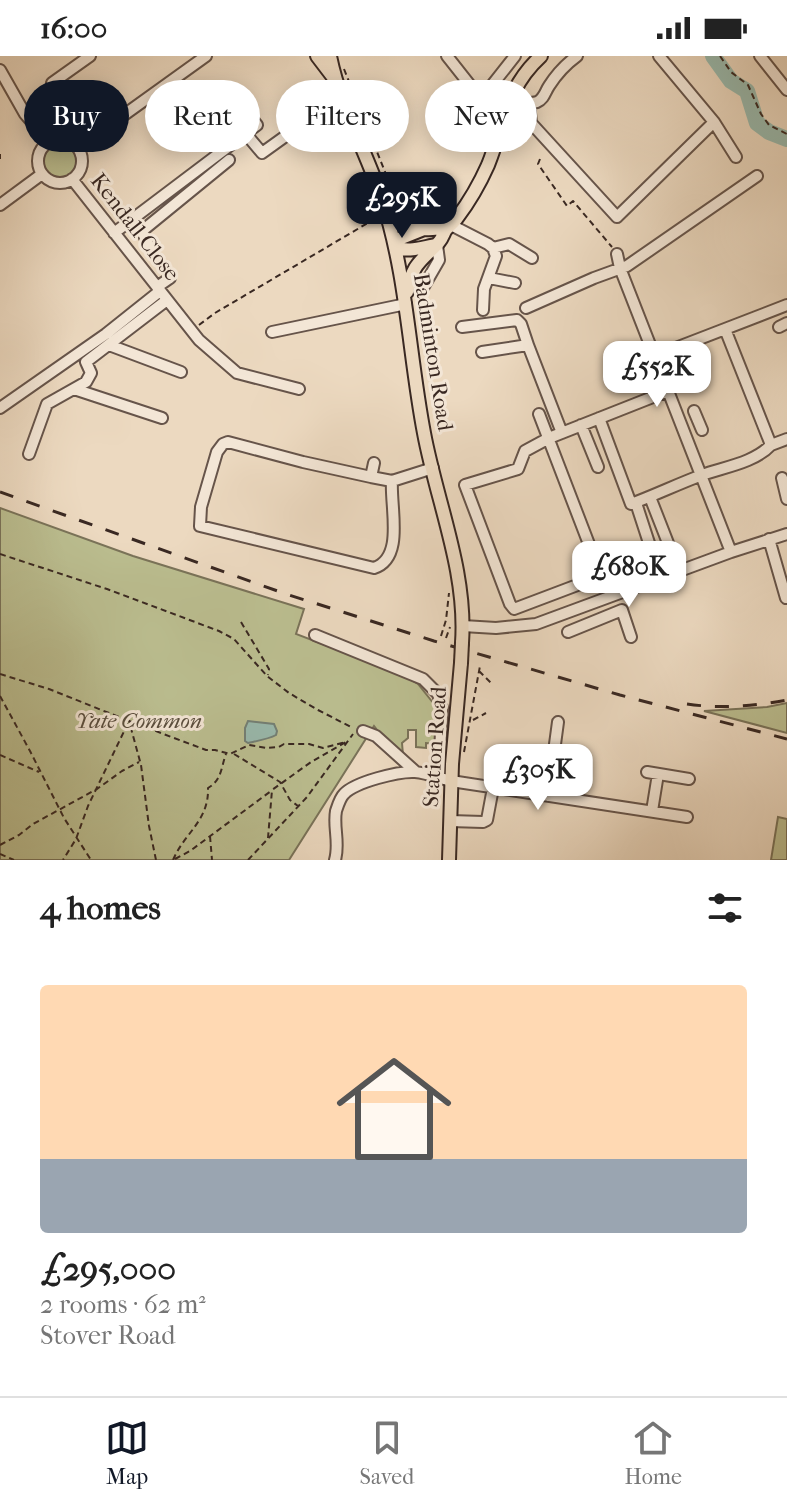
<!DOCTYPE html>
<html lang="en">
<head>
<meta charset="utf-8">
<style>
	:root { --surface:#fff; --page:#f6f6f6; --text:#222; --muted:#767676; --line:#e0e0e0; --accent:#111827 }
	body { margin:0; font-family:"IM FELL French Canon",serif; background:var(--page); color:var(--text); height:100vh; display:flex; flex-direction:column; font-size:30px; white-space:nowrap }
	* { box-sizing:border-box; margin:0 }
	p { font-size:26px; color:var(--muted) }
	.icon { flex:none; width:44px; height:44px; fill:none; stroke:currentColor; stroke-width:2; stroke-linecap:round; stroke-linejoin:round }
	.map { position:relative; height:804px; overflow:hidden }
	.panel { display:flex; flex-direction:column; background:var(--surface); flex:1 }
	.panel>* { flex:none }
	.guide { position:absolute; left:24px; top:24px; width:740px; height:72px; display:flex; gap:16px }
	.price { position:absolute; translate:-50% -68px; padding:0 18px; border-radius:16px; background:#fff; color:#222; font-size:26px; line-height:52px; filter:drop-shadow(0 2px 4px #0008) }
	.price::after { content:''; position:absolute; left:50%; top:48px; width:24px; height:18px; margin-left:-12px; background:inherit; clip-path:polygon(0 0,100% 0,50% 100%) }
	.price.on { background:var(--accent); color:#fff }
	ul { padding:0; list-style:none }
	li { display:grid; align-content:center; gap:16px; height:424px; padding:0 40px }
	li+li { border-top:2px solid var(--line) }
	li span { display:grid; place-items:center; height:248px; border-radius:8px; color:#555 }
	li>.icon { margin-inline-start:auto }
	span .icon { width:144px; height:144px; fill:#fffc; stroke-width:1 }
	li b { font-size:34px }
	h2 { display:flex; justify-content:space-between; align-items:center; height:96px; padding:0 40px; font-size:34px }
	.pill { padding:0 28px; border-radius:36px; background:var(--surface); box-shadow:0 4px 20px #0003; font-size:28px; line-height:72px }
	.pill.on { background:var(--accent); color:#fff }
	.status { display:flex; justify-content:space-between; align-items:center; height:56px; padding:0 40px; background:var(--surface); direction:ltr }
	.status svg { height:22px; fill:currentColor }
	.tabs { display:flex; justify-content:space-around; align-items:center; height:112px; border-top:2px solid var(--line); background:var(--surface); font-size:22px; color:var(--muted) }
	.tabs a { display:grid; justify-items:center; gap:4px }
	.tabs .on { color:var(--accent) }
	.map>svg:first-child { display:block }
	.green { fill:#bbbe90; stroke:#7a7359; stroke-width:2 }
	.water { fill:#99baae; stroke:#738076; stroke-width:2 }
	.lines { fill:none; stroke-linecap:round; stroke-linejoin:round }
	.river { stroke:#99baae; stroke-width:16 }
	.minor-casing { stroke:#66544a; stroke-width:14 }
	.major-casing { stroke:#392822; stroke-width:16 }
	.path { stroke:#392822; stroke-width:2; stroke-dasharray:6 4; stroke-linecap:butt }
	.minor { stroke:#f3e6d6; stroke-width:10 }
	.major { stroke:#ecd9c0; stroke-width:12 }
	.rail { stroke:#392822; stroke-width:3; stroke-dasharray:14 14; stroke-linecap:butt }
	.major-bridge-casing { stroke:#392822; stroke-width:16; stroke-linecap:butt }
	.major-bridge { stroke:#ecd9c0; stroke-width:12 }
	.labels { text-anchor:middle; dominant-baseline:central; stroke-width:6; stroke-linejoin:round; paint-order:stroke }
	.street-label { font-size:22px; fill:#392822; stroke:#f3e6d6 }
	.park-label { font-size:22px; font-style:italic; fill:#5a4e3e; stroke:#f3e6d6 }
</style>
</head>
<body>
<div class="status"><b>16:00</b><svg viewBox="0 0 49 12"><path d="M0 12V9h3v3zM5 12V6h3v6zM10 12V3h3v9zM15 12V0h3v12zM26 1h20v11H26zM47 4h2v5h-2z"/></svg></div>
<div class="map">
<svg width="787" height="804" viewBox="0 0 787 804">
	<rect width="100%" height="100%" fill="#ecd9c0"/>
	<filter id="stains"><feTurbulence type="fractalNoise" baseFrequency=".0025" numOctaves="4"/><feColorMatrix values="0 0 0 0 .2 0 0 0 0 .09 0 0 0 0 .02 0 0 0 .5 -.17"/></filter>
	<radialGradient id="worn" r=".72"><stop offset=".6" stop-color="#630" stop-opacity="0"/><stop offset="1" stop-color="#630" stop-opacity=".3"/></radialGradient>
	<path class="green" d="M41 105a18 18 0 1 1 36 0a18 18 0 1 1-36 0Z
		M0,452L133,500L304,553L296,578L401,618L418,628L438,653L437,688L426,687V692L416,691V674H408V682L402,687L403,699L381,679L374,670L289,804H0Z
		M787,647V677L704,655L767,651Z
		M778,761L787,763V804H771Z"/>
	<path class="water" d="M248,665L274,668L277,675L276,679C269,683 257,685 248,687L245,685V672Z"/>
	<g class="lines">
		<path class="river" d="M713,0L731,25L747,35L757,67L769,76L787,83"/>
		<g class="minor-casing">
			<path id="minor" d="M447,0L481,43L515,0
				M659,0L714,66L736,101
				M760,0L787,34
				M0,14L25,58L48,85
				M52,27L90,0
				M510,41C519,44 528,49 537,46C544,43 545,36 549,30C556,19 566,8 577,0
				M481,43L483,56
				M529,47L531,67L617,161L714,66
				M246,78L262,97L294,74
				M38 105a22 22 0 1 1 44 0a22 22 0 1 1-44 0Z
				M78,92L206,0
				M72,123L199,284L237,317L299,333
				M0,149L42,118
				M451,169L488,188L493,192L496,200L484,233L483,254
				M114,177L257,69L250,60
				M150,192L142,175L229,104
				M493,192L509,188L532,202
				M617,198L620,212L731,496
				M489,222L515,227
				M157,231L170,222
				M420,237L439,204L437,189
				M526,252L594,222L627,210L757,120
				M462,271L517,264L521,268L528,289
				M779,271L787,267
				M272,276L406,248
				M109,289L181,316
				M482,296L528,289L562,377
				M655,300L787,249
				M74,333L162,362
				M0,352L106,278L160,235
				M694,355L702,374
				M539,358L597,509L593,520L588,525L514,553L510,548L465,429L518,413L525,395L549,382L668,335
				M599,362L631,448C655,439 678,428 702,419C724,411 754,407 771,389L725,273
				M581,369L598,411
				M771,389L787,383
				M29,398L47,348L86,326L91,317L86,306L167,244
				M374,407L371,421L392,425L433,412
				M371,421L303,406L228,386L223,388L217,396L201,451L200,470L374,512C405,502 390,451 392,425
				M782,422L787,443
				M650,441L668,487
				M636,447L650,490
				M769,483L786,542
				M463,570L496,572L536,568L731,496L787,478
				M568,576L622,554L631,581
				M315,579L423,623L438,638L442,652L439,722
				M363,675L376,680L416,716
				M647,716L689,723
				M548,740L558,666
				M652,755L658,718
				M450,765L483,766L487,764L493,732
				M335,804C340,787 333,771 336,755C338,749 340,742 344,738C355,726 399,715 415,716C427,717 439,722 451,725L687,761"/>
		</g>
		<g class="major-casing">
			<path id="major" d="M317,0L333,21
				M330,0C340,50 366,95 382,143C407,219 409,299 424,377C437,447 467,515 462,587
				M384,145C395,156 408,171 425,173C431,174 439,172 446,172
				M395,191C408,197 423,191 437,189
				M395,191L399,183L424,173
				M407,236C413,206 421,206 439,186C442,183 443,179 445,175C448,170 454,167 457,162C469,146 480,127 488,109C505,67 505,33 541,0
				M449,804L452,708L461,607"/>
		</g>
		<path class="path" d="M720,0L731,16L748,29L761,58L769,69L787,78
			M344,13L395,141
			M0,98V103
			M540,103L538,108L567,150L573,145L612,191
			M410,154L427,159L451,154
			M199,269L215,257L378,161
			M0,498L107,533L219,575L234,583L267,620L289,637L318,654L353,672
			M241,566L269,613L268,619
			M441,580L446,564L449,537
			M446,582L450,571
			M479,615L492,628
			M0,618L49,633L129,665L88,750L76,783L63,804
			M0,640L30,695L64,762L91,804
			M473,664L486,657
			M464,696L480,610
			M234,698L280,726L290,744L298,750
			M0,699L39,716
			M210,780L212,804
			M0,789L19,779L33,768L97,733L122,715L139,706
			M0,798L14,804
			M175,803L190,795L271,735
			M156,804L149,770L141,709L129,665L206,694H215L230,698L249,689L267,692L279,691L284,688H309L323,692L346,686L311,706L272,734L268,782
			M173,804C185,776 209,765 208,732C222,724 221,711 226,698
			M248,804L307,741L353,678"/>
		<use href="#minor" class="minor"/>
		<use href="#major" class="major"/>
		<path class="rail" d="M0,436L286,538L434,585L620,639L787,683
			M687,648C721,653 754,650 787,644"/>
		<g class="major-bridge-casing">
			<path id="major-bridge" d="M461,607L462,587"/>
		</g>
		<use href="#major-bridge" class="major-bridge"/>
	</g>
	<g class="labels">
		<g class="street-label">
			<text transform="translate(135 171) rotate(52)">Kendall Close</text>
			<text transform="translate(433 296) rotate(81)">Badminton Road</text>
			<text transform="translate(435 691) rotate(-86)">Station Road</text>
		</g>
		<g class="park-label">
			<text x="139" y="665">Yate Common</text>
		</g>
	</g>
	<rect width="100%" height="100%" filter="url(#stains)"/>
	<rect width="100%" height="100%" fill="url(#worn)"/>
</svg>
<b class="price on" style="left:402px;top:184px">£295K</b>
<b class="price" style="left:657px;top:353px">£552K</b>
<b class="price" style="left:629px;top:553px">£680K</b>
<b class="price" style="left:538px;top:756px">£305K</b>
<div class="guide">
<a class="pill on">Buy</a>
<a class="pill">Rent</a>
<a class="pill">Filters</a>
<a class="pill">New</a>
</div>
</div>
<section class="panel">
<h2>4 homes<svg class="icon" aria-label="filters" viewBox="0 0 24 24"><path d="M4 7h16M4 17h16"/><circle cx="9" cy="7" r="2"/><circle cx="15" cy="17" r="2"/></svg></h2>
<ul>
<li><span style="background:linear-gradient(#ffd9b3 70%,#9aa5b1 0)"><svg class="icon" aria-label="home" viewBox="0 0 24 24"><path d="M3 11l9-7 9 7M6 9v11h12V9"/></svg></span><div><b>£295,000</b><p>2 rooms · 62 m²</p><p>Stover Road</p></div></li>
</ul>
</section>
<nav class="tabs">
<a class="on"><svg class="icon" aria-label="map" viewBox="0 0 24 24"><path d="M3 6l6-2 6 2 6-2v14l-6 2-6-2-6 2zM9 4v14M15 6v14"/></svg>Map</a>
<a><svg class="icon" aria-label="saved" viewBox="0 0 24 24"><path d="M7 4h10v16l-5-4-5 4z"/></svg>Saved</a>
<a><svg class="icon" aria-label="home" viewBox="0 0 24 24"><path d="M3 11l9-7 9 7M6 9v11h12V9"/></svg>Home</a>
</nav>
</body>
</html>
